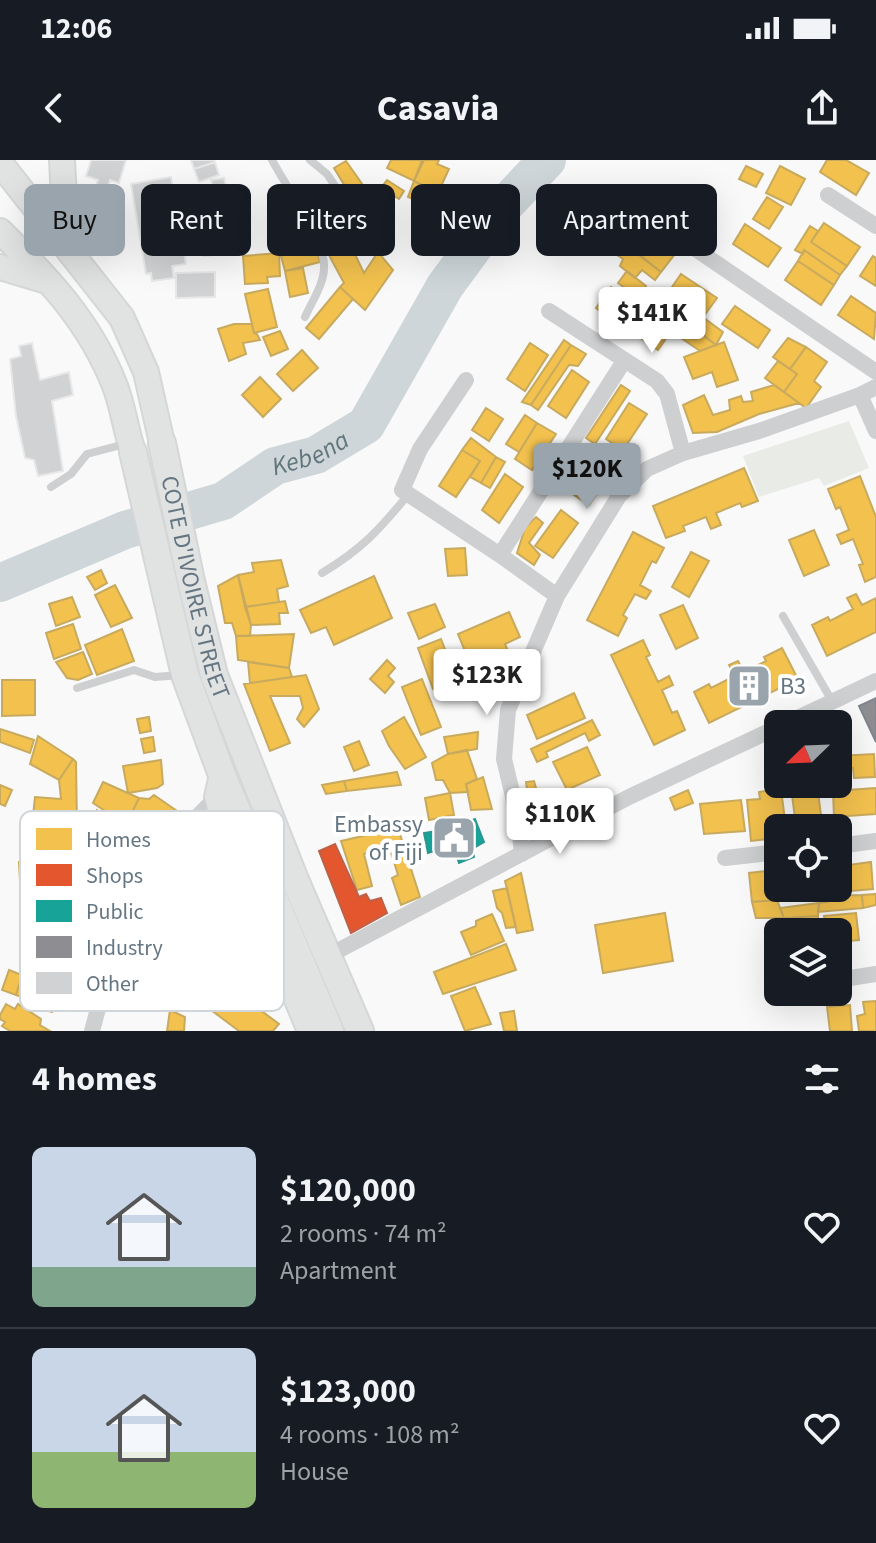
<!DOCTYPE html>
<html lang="en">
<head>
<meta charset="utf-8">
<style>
	:root { --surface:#171b24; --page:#20242c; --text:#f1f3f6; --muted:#9ea1a6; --line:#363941; --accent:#99a4ac }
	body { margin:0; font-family:"Source Sans 3",sans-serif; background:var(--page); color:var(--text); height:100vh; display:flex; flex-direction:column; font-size:30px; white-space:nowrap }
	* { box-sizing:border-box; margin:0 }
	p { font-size:26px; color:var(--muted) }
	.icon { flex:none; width:44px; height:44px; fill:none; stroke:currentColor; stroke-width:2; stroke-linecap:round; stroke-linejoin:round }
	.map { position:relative; height:871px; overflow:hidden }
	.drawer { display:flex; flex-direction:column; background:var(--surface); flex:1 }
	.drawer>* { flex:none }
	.guide { position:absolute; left:24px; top:24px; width:828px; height:72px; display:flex; gap:16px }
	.needle { width:52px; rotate:247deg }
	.fabs { position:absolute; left:764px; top:550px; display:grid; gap:16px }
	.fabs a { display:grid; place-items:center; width:88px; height:88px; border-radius:12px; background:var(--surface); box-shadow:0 8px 32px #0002; font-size:40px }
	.price { position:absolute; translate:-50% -68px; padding:0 18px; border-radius:8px; background:#fff; color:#222; font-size:26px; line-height:52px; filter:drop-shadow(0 2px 4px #0008) }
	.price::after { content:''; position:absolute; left:50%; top:48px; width:24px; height:18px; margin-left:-12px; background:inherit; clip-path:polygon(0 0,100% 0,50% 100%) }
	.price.active { background:var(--accent); color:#111 }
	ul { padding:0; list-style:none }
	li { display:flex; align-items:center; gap:24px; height:200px; padding:0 32px }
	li+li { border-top:2px solid var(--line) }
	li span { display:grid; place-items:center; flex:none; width:224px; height:160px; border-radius:12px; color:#555 }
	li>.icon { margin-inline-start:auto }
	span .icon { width:96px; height:96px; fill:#fffc; stroke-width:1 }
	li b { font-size:34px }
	h2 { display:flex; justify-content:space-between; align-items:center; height:96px; padding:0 32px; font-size:34px }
	.chip { padding:0 28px; border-radius:12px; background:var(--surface); box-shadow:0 8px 32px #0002; font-size:28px; line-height:72px }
	.chip.active { background:var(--accent); color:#111 }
	.status { display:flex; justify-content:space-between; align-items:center; height:56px; padding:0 40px; background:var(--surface); direction:ltr }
	.status svg { height:22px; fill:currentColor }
	header { display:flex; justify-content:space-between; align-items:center; height:104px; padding:0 32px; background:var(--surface); font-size:36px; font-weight:700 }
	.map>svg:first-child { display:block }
	.green { fill:#e8ebe6 }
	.homes { fill:#f2c14e; stroke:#c8aa5e; stroke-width:2 }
	.shops { fill:#e4572e; stroke:#be6048; stroke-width:2 }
	.public { fill:#17a398; stroke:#2e9692; stroke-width:2 }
	.industry { fill:#8d8d92; stroke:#81868e; stroke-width:2 }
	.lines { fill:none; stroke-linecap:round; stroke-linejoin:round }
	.river { stroke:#ced6d9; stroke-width:38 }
	.building { fill:#d0d2d3; stroke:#e8e8e8; stroke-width:2 }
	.secondary-casing { stroke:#d5d6d7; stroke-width:28 }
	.primary-casing { stroke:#d5d6d7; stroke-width:30 }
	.service { stroke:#cecfd0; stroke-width:8 }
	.minor { stroke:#cecfd0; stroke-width:16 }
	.secondary { stroke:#e1e2e2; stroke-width:24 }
	.primary { stroke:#e1e2e2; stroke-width:26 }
	.labels { text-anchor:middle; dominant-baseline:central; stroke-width:8; stroke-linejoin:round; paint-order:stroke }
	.street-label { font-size:24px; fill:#657683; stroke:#fff }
	.poi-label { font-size:24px; fill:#657683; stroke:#fff; text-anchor:start }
	.water-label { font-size:26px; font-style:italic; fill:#60757c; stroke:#fff }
	.key { fill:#fff; stroke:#d1d6da; stroke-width:2 }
	.key-label { font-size:22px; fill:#657683 }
</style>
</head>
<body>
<div class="status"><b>12:06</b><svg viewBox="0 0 49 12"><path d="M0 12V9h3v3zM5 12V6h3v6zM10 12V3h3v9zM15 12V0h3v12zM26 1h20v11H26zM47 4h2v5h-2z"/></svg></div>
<header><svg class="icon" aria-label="back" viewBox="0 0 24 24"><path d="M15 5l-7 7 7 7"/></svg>Casavia<svg class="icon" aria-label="share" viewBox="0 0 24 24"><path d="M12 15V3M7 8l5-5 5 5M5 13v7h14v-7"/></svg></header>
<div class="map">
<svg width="876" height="871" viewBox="0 0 876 871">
	<rect width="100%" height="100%" fill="#f9f9f9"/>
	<path class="green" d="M849,261L869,308L824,326L819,318L759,337L743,296Z"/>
	<path class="homes" d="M391,0H422L414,21L387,8Z
		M424,0H439L437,4L449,9L438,33L414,21Z
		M827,0H846L869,13L856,35L820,12Z
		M346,1L365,28L390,74L379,82L334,8Z
		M746,6L763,14L756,27L739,19Z
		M780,6L805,19L791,45L766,33Z
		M387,20L404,31L399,39L381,28Z
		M414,21L431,30L425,44L408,37Z
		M322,29L337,61L317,71L303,36Z
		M684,30L711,52L692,76L679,66L674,73L659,62Z
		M767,37L783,47L769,69L753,59Z
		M631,48L682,85L661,112L612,74Z
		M356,51L362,64L323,84L317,71Z
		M824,63L860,87L847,106L811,82Z
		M745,64L781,88L768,107L733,84Z
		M308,66L315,86L287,94L280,75Z
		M810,66L818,71L811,82L847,106L840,115L804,90L803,94L795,90Z
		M355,68L363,84L352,88L364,113L378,92L393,110L365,150L340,127L344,123L323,84Z
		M623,82L661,112L655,120L642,110L635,118L620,106L623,99L614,93Z
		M315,86L320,102L285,111L281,96Z
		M804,90L840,115L834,125L798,101Z
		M279,93L280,116L267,117L268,123L245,124L243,96Z
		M873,96L876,98V126L860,116Z
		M798,101L834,125L821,145L785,120Z
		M303,108L308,133L290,137L285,111Z
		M627,111L646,126L638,137L618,123Z
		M681,114L717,138L704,156L668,133Z
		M340,127L353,139L319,179L306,168Z
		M611,127L639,148L620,175L609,167L613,161L596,148Z
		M268,129L277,167L254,173L245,134Z
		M851,136L876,153L874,179L838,155Z
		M685,144L723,172L716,185L682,159Z
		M735,146L770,170L758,188L722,164Z
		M654,153L674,167L658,190L638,176Z
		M682,159L716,185L700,191L671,171Z
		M234,164H252L254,173L257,174L260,180L243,183L246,194L229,201L218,169Z
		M280,171L288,189L271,196L263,177Z
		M788,178L806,187L790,209L773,197Z
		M564,180L571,185L531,245L522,242Z
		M724,182L738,220L717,227L712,212L693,219L684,197Z
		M530,183L548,195L525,231L507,219Z
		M571,185L586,194L578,206L569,205L538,250L531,245Z
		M806,187L827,202L814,221L821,227L806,248L784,232L797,214L790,209Z
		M302,190L318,208L293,231L277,214Z
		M778,201L797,214L784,232L765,218Z
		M572,210L589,222L566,258L548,246Z
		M260,217L281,239L263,257L242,235Z
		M621,225L630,231L595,284L586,278Z
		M774,225L799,243L759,254L717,272L693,273L683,245L704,235L713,255L730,250L729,240L741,236L743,242L753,241L751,232Z
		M629,243L647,254L623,290L606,279Z
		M486,248L503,259L489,281L472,270Z
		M525,255L537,263L519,292L506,284Z
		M537,263L556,274L532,310L515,299Z
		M471,278L496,297L481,323L470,317L480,301L462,290Z
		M462,290L480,301L456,337L439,326Z
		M577,293L586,299L573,319L564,312Z
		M496,297L505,302L490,328L481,323Z
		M595,297L612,309L589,345L571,333Z
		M744,308L758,341L742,347L740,343L716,353L721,365L711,369L706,357L683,366L685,371L666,378L653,346Z
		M505,314L523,327L499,363L482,350Z
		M860,316L876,357V417L865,422L859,405L863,404L853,379L841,384L837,375L849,370L840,347L836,349L828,329Z
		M561,350L578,363L553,398L535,386Z
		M536,357L543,363L529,383L540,395L534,405L517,393L525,368Z
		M814,370L829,405L804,416L789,380Z
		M633,372L664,388L656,403L652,401L640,425L651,431L646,439L635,434L623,455L627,458L618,476L587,460Z
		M465,388L467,415L448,416L445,389Z
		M691,392L709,401L689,437L672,427Z
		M281,400L288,426L277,429L279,442L245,447L238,415L254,412L252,403Z
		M101,410L107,423L95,430L87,417Z
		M238,415L251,465L250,476H236L232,463H225L218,426Z
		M374,416L392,458L334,485L326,467L311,473L300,450Z
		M115,425L132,458L111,467L95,435Z
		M856,434L862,445L876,438V472L827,496L812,465L828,457L830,461L853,449L847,438Z
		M72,437L80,457L56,466L49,444Z
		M285,441L288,453H279L280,464L251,465L245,447Z
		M435,444L445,467L419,479L408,453Z
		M683,445L698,478L676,489L660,455Z
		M509,452L520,477L505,484L515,508L468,528L457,500L467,496L458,474Z
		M73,464L81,489L54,499L46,473Z
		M122,469L134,501L97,515L85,485Z
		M294,474L289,508L238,500L236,476Z
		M441,479L457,520L433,529L418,488Z
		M643,480L650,495L646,497L658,522L669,516L673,525L662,530L672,553L677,551L685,570L654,585L611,495Z
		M782,488L798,519L709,563L694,532L709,524L711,528L735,516L729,505L738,501L744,512L766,501L764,497Z
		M83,492L92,514L78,520L67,518L56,502Z
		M387,500L395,508L388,516L394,522L385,533L370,519Z
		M248,502L289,508L292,517L250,523Z
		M306,515L319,549L304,567L297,559L303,548L300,536H270L290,583L270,591L244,524Z
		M422,519L441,567L421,575L402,527Z
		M2,520H35V555L2,556Z
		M574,533L585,558L537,579L527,555Z
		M149,557L151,571L140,573L137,559Z
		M404,557L426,597L405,609L389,586L382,571Z
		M592,560L600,575L589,581L585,573L546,592L548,597L537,602L531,589Z
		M0,569L34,580L30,593L0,582Z
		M478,572L477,589L448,594L444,577Z
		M38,576L73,599L59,620L30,604Z
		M153,577L155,591L144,593L141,579Z
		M359,581L369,605L354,611L344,587Z
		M587,587L600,615L567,630L553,602Z
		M467,590L477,619L466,624L468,632L450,633L443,620H436L432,603L448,594Z
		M874,594L875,617L854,618L853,608L838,609V596Z
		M73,599L76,602L77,665L33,656L35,637L61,639L59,620Z
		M161,600L163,624L157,628L128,633L123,606Z
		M397,612L401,625L347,631L344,621Z
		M483,617L492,649L471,650L466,624Z
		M344,621L347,631L326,634L322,625Z
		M534,621L538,635L528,637L526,622Z
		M103,622L139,638L126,665L93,643Z
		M0,625L12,630L5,646L0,644Z
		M876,628V654L834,657L833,631Z
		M781,629L786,668H778V678L751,681L747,640L760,639L759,632Z
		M688,630L693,643L675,650L670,638Z
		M818,632L822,663L796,666L792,635Z
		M450,633L454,655L429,660L425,638Z
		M154,635L180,653L160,681L126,665L139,638L149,639Z
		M741,640L745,671L704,674L700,644Z
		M545,643L551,654L537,662L530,651Z
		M97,650L130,673L119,690L106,678L101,683L86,669Z
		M398,668L420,737L401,745L392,718L398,715L389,686L364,694L372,726L357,730L341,681Z
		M59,701L61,726L38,728L39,740L21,741L19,702Z
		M871,702L873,729L851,731L848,705Z
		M838,708L840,735L818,736L817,728H838Z
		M774,710L777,740L752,742L749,713Z
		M521,713L533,770L517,773L505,721Z
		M507,728L516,767L506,768L502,753L497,748L493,731Z
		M784,728H809L810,734L785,738Z
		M876,734V745L863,748L862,735Z
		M862,735L863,748L818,752L819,743L827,742V736Z
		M777,740L784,758H756L752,742Z
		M819,743L818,756L784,758L780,748Z
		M665,753L673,801L603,813L595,765Z
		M856,753L859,780L838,782V772H826L824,756Z
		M492,754L504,781L471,795L461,772L476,766V761Z
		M818,756L819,772L775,774L774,759Z
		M506,784L516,810L443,834L434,812Z
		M47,789L31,840L16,835L30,791Z
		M9,810L22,815L16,835L2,830Z
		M35,824L72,834L68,851L54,847L52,852L43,849L45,843L31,840Z
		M229,827L235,832L239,828L254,839L251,843L279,864L273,871H239L211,850Z
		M475,827L491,864L465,871L451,836Z
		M876,841V871H859L857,856L865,854L863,842Z
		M6,844L15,849L18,844L41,859L40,865L50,871H10L2,866L5,862L0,859V855Z
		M850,845L852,871H830L827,847Z
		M170,850L185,857L184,871H167Z
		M514,851L517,871H504L500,853Z"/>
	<path class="shops" d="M335,684L359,737L366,734L370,741L381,738L387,753L351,773L319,691Z"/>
	<path class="public" d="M475,659L484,682L472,689L474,697L459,703L453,685L428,693L424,673L449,669Z"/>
	<path class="industry" d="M876,538V582L859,546Z"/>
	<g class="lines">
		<path class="river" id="s1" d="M0,423L125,370L223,341L275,306L316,295L366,265L445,126L503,47L547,0"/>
	</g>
	<path class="building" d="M91,0H126L119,23L110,20L106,32L95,29L98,20L86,16Z
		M191,0H214L215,2L194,9Z
		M215,2L219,15L199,22L194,9Z
		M171,17L186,104L172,106L174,118L152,121L151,113L146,114L131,24Z
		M224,18L232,54L219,57L211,20Z
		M240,55L245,71L226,77L220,61Z
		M219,71L221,94L204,96L202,72Z
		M215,112V137L176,138V113Z
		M32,183L40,220L69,212L73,235L52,241L63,311L38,316L34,300L25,298L16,256L10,199L21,196L19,186Z"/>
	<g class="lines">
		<g class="secondary-casing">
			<path id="secondary" d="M62,0L64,39L76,92
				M0,3L122,158L146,212L162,283
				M0,71C48,118 90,162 115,226C123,247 126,271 133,292
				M0,107L47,121
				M222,615L217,637L223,661L310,871"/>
		</g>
		<g class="primary-casing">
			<g id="primary">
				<path id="s2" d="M162,283L191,421L214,515L295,720L360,871"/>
				<path d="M133,292L185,515L222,615L330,871"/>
			</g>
		</g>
		<path class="service" d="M272,0C285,25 324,79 324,105C325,123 312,141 305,157
			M310,0L327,14L342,36
			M51,327L71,314L87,294L129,283
			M322,413C362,389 378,371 408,335
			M783,456L832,541
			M77,528L134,510L155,517L180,515"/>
		<path class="minor" d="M828,35L876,66
			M694,88L876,212
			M549,151L657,221L667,234L683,293
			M624,201L500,395L557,436L619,336L647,309L683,293L759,271L860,235
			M466,220L420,289L402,330L500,395
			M876,227L860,235L876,271
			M785,564L876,521
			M838,686L876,681
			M522,694L518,657L504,599L508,550L557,436
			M725,698L778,692
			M328,796L629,637L778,567
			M838,820L876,814
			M92,871L110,804L152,719L190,664L217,637"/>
		<use href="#secondary" class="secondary"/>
		<use href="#primary" class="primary"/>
	</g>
	<defs>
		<g id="building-square" transform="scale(2.3)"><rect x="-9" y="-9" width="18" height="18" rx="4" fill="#99a4ac" stroke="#fff"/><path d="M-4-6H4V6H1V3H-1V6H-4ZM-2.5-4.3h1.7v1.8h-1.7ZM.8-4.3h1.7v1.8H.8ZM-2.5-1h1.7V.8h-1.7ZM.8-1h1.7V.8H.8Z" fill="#fff"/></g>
		<g id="civic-square" transform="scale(2.3)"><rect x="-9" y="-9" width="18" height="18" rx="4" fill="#99a4ac" stroke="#fff"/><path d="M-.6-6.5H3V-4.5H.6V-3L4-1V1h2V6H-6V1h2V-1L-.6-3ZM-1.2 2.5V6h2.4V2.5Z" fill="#fff"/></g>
	</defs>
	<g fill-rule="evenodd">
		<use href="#building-square" x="749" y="526"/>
		<use href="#civic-square" x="454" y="678"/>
	</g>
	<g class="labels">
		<g class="street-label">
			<text stroke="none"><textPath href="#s2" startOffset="148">COTE D'IVOIRE STREET</textPath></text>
		</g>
		<g class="poi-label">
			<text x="780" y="526">B3</text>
			<text x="423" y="664" text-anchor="end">Embassy<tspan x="423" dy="28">of Fiji</tspan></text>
		</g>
		<g class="water-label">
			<text stroke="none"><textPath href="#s1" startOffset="338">Kebena</textPath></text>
		</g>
	</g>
	<rect x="20" y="651" width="264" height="200" rx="12" class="key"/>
	<rect x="36" y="668" width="36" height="22" fill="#f2c14e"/>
	<rect x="36" y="704" width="36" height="22" fill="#e4572e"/>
	<rect x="36" y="740" width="36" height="22" fill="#17a398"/>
	<rect x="36" y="776" width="36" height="22" fill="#8d8d92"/>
	<rect x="36" y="812" width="36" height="22" fill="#d0d2d3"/>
	<g class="key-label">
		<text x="86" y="687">Homes</text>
		<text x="86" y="723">Shops</text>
		<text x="86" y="759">Public</text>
		<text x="86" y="795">Industry</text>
		<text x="86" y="831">Other</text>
	</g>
</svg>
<div class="fabs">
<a><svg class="needle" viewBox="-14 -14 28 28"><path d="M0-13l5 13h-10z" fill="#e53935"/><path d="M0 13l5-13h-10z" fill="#9ea1a6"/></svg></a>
<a><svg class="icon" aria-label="locate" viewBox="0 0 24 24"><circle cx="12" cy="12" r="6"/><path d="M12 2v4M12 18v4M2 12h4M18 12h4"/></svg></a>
<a><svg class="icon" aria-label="layers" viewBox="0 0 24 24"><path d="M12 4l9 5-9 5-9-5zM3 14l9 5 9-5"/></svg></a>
</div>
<b class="price" style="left:652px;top:195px">$141K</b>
<b class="price active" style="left:587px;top:351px">$120K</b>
<b class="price" style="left:487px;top:557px">$123K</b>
<b class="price" style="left:560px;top:696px">$110K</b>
<div class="guide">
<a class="chip active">Buy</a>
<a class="chip">Rent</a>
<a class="chip">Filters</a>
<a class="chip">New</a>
<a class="chip">Apartment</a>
</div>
</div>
<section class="drawer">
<h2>4 homes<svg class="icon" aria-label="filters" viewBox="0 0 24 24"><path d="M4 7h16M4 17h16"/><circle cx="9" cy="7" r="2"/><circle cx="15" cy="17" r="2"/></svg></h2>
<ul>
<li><span style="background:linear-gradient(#c9d6e8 75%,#7fa58c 0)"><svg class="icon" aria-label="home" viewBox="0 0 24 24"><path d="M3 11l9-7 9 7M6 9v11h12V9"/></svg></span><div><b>$120,000</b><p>2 rooms · 74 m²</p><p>Apartment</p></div><svg class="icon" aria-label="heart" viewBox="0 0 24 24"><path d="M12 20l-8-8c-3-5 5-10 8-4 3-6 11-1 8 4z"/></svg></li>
<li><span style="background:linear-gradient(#c9d6e8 65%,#8fb573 0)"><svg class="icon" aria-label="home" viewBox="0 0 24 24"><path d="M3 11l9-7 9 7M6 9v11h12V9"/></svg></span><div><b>$123,000</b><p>4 rooms · 108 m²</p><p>House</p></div><svg class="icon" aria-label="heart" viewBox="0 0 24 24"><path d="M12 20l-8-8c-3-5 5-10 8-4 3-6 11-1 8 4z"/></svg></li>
</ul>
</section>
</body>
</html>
